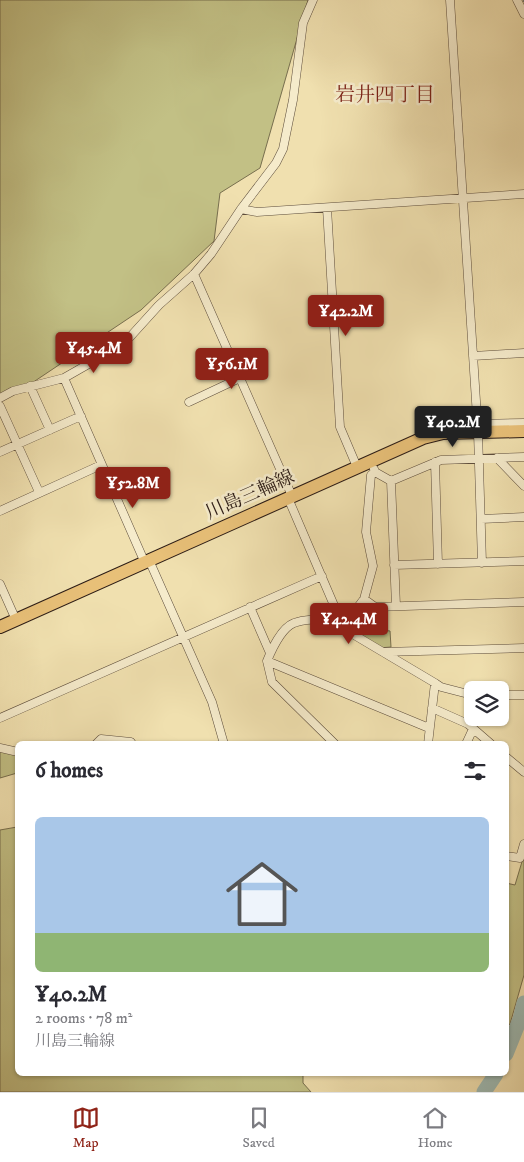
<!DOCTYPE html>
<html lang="en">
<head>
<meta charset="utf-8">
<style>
	:root { --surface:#fff; --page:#f7f7f7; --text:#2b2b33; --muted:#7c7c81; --line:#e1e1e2; --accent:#8f2418 }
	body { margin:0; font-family:"IM FELL DW Pica","Noto Serif JP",serif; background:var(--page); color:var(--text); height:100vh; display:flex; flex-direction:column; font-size:19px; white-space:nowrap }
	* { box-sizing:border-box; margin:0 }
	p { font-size:16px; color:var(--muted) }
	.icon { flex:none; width:28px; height:28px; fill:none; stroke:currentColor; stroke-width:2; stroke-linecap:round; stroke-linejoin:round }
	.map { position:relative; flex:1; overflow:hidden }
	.drawer { position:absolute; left:15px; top:741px; width:494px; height:335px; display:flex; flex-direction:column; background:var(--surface); border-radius:8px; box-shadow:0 1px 4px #0004 }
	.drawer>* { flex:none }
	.controls { position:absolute; left:464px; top:681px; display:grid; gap:10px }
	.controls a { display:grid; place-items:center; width:45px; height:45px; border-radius:8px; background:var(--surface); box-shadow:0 1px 4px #0004; font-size:25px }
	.price { position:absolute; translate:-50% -42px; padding:0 11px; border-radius:5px; background:var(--accent); color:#fff; font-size:16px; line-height:32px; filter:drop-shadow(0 1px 2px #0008) }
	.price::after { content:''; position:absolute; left:50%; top:30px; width:15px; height:11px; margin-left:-8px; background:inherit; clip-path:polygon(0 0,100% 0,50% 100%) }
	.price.active { background:#222; color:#fff }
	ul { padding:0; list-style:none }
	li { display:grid; align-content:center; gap:10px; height:265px; padding:0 20px }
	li+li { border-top:1px solid var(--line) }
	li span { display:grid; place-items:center; height:155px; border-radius:8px; color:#555 }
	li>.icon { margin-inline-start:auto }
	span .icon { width:90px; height:90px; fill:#fffc; stroke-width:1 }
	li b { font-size:21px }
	h2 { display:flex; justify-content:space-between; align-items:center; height:60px; padding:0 20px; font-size:21px }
	.dock { display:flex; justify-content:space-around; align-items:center; height:70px; border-top:1px solid var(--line); background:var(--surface); font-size:14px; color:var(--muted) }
	.dock a { display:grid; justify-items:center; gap:2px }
	.dock .active { color:var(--accent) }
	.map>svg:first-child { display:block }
	.green { fill:#c2c085; stroke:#776e4e }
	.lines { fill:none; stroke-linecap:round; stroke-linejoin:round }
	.stream { stroke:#707b75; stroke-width:2.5 }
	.river { stroke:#9ebbb5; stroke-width:15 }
	.minor-casing { stroke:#5d4d3c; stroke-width:9 }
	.primary-casing { stroke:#2c1c16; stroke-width:14 }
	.minor { stroke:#f5ebcb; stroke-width:8 }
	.primary { stroke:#e8c078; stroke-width:12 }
	.labels { text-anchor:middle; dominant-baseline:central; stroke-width:5; stroke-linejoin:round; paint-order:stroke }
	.street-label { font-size:19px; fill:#2c1c16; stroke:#f5ebcb }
	.neighbourhood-label { font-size:20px; fill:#7a1f14; stroke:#f5ebcb }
</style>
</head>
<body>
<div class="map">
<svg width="524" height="1092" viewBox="0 0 524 1092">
	<rect width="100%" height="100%" fill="#f0e0af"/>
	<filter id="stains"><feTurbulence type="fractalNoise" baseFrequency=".004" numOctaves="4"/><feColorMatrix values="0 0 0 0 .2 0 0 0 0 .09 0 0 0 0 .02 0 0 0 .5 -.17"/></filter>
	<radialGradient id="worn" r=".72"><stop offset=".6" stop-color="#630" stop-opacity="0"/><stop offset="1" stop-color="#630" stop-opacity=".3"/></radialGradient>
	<path class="green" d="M0,0H308L260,168L220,193L214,241L141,310L20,391L0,396Z
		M362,627L390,631L391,647L379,648L360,636Z
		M0,745L17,748V773L0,778Z
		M17,827L18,1074H303V1083L311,1092H0V830Z
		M524,855V975L510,1024L506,1028V883L515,885Z"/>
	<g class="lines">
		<path class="stream" d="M524,0V1"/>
		<path class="river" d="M506,1054L520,1019L524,1003
			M484,1092L496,1074"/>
		<g class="minor-casing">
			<path id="minor" d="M450,0L478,432L482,563
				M517,0L524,14
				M327,208L340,427L357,467
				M241,209L257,212L524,194
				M194,274L292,496
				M473,356L524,353
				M64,378L145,563
				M30,386L50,430
				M0,398L13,391L64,378L113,350L130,337L159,305L194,274L211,254L241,209L276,163L283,149L293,100L303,23L313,0
				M189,402L240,378
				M0,406L39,492
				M478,424L524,423
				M0,452L81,416
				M497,458L524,486
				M435,462L438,564
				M374,469L375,472L391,481L396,606
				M391,481L441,460L524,457
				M288,498L336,610
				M0,511L101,465
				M481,519L524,517
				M149,560L212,702L224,744
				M394,565L524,561
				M0,584L16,620
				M364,599L375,607L524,602
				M250,607L270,653
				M329,620L336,610L358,607L364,599L373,566L366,532L371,475L375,472
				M383,652L524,648
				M267,661L429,728
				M500,695H524
				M432,708L468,724L491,744
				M0,718L322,576
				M96,744L101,739L131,742L132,744
				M335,744L272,682L267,661C272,649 281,628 294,623C303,619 315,620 325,618L329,620L435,683L441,687L472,695
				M428,744L435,683
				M466,744L473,729
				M0,748L18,752
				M506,757L524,772
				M506,856L520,858L524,844"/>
		</g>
		<g class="primary-casing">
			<path id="primary" d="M0,627L423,438L443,433L524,431"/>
		</g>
		<use href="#minor" class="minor"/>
		<use href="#primary" class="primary"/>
	</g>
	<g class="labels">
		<g class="street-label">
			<text transform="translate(250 495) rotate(-24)">川島三輪線</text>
		</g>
		<g class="neighbourhood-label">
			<text x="385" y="95">岩井四丁目</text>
		</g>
	</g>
	<rect width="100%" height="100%" filter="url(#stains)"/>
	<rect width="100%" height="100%" fill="url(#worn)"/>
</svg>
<div class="controls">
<a><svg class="icon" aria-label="layers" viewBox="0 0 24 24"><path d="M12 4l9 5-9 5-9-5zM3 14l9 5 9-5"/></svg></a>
</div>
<b class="price" style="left:346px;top:337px">¥42.2M</b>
<b class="price" style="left:94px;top:374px">¥45.4M</b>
<b class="price" style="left:232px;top:390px">¥56.1M</b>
<b class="price active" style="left:453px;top:448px">¥40.2M</b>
<b class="price" style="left:133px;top:509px">¥52.8M</b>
<b class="price" style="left:349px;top:645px">¥42.4M</b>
<section class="drawer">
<h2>6 homes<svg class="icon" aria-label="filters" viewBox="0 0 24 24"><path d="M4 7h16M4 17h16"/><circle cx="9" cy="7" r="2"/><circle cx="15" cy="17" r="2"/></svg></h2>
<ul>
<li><span style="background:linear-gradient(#a9c7e8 75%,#8fb573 0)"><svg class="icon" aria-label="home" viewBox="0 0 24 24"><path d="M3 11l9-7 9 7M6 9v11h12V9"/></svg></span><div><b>¥40.2M</b><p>2 rooms · 78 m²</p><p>川島三輪線</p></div></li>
</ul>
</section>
</div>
<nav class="dock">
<a class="active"><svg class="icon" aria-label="map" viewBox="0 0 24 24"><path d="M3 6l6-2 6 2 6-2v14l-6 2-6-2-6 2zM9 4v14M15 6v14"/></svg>Map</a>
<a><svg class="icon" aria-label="saved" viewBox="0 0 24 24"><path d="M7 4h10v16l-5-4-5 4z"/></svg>Saved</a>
<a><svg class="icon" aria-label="home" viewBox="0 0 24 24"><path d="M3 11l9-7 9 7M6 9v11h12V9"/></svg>Home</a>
</nav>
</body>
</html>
